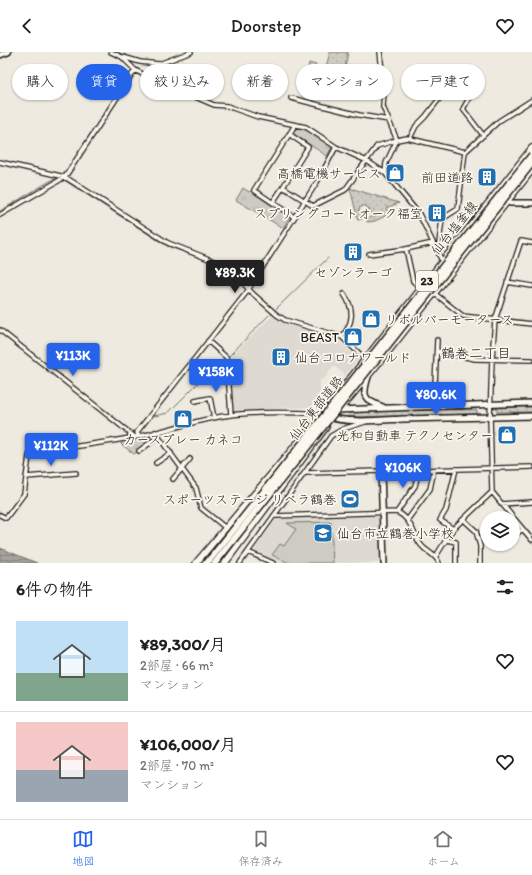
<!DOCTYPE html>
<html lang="ja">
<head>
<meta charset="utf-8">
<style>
	:root { --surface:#fff; --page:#f6f6f6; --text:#202124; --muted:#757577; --line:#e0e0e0; --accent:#2563eb }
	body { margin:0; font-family:Itim,"Klee One",sans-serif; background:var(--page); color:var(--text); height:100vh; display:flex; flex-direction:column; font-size:15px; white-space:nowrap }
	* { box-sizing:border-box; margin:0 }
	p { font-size:13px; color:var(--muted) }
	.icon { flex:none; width:22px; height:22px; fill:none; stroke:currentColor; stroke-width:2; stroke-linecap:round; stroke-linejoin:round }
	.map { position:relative; height:511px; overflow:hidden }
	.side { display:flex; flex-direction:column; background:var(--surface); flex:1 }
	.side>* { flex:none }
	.guide { position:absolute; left:12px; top:12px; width:508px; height:36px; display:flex; gap:8px }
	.buttons { position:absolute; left:480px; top:459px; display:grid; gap:8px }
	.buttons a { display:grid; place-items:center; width:40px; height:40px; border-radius:50%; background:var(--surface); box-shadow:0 1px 3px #0004; font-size:20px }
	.price { position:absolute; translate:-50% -34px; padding:0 9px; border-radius:4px; background:var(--accent); color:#fff; font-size:13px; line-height:26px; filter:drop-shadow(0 1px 2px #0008) }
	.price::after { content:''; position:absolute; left:50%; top:24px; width:12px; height:9px; margin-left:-6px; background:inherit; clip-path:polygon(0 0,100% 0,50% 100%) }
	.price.current { background:#222; color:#fff }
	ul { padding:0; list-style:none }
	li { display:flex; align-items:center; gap:12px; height:100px; padding:0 16px }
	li+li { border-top:1px solid var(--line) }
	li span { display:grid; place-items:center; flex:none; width:112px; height:80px; border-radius:0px; color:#555 }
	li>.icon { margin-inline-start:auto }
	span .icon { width:48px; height:48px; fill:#fffc; stroke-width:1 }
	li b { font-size:17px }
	h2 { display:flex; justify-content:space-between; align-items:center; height:48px; padding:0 16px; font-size:17px }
	.pill { padding:0 14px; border-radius:18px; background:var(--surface); box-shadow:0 1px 3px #0004; font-size:14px; line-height:36px }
	.pill.current { background:var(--accent); color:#fff }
	header { display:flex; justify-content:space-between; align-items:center; height:52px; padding:0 16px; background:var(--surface); font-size:18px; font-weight:600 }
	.tab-bar { display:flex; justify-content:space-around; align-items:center; height:56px; border-top:1px solid var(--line); background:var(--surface); font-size:11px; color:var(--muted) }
	.tab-bar a { display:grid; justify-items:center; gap:2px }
	.tab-bar .current { color:var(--accent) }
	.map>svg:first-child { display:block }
	.built { fill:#dedad1 }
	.grass { fill:url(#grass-dots); stroke:#75746f }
	.park { fill:url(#park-tufts); stroke:#75746f }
	.pitch { fill:#ceccc2; stroke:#75746f }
	.water { fill:url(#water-rules); stroke:#6f6d69 }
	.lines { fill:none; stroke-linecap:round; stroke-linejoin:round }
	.stream { stroke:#6f6d69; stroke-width:1 }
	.street-casing { stroke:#1c1c1c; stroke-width:6 }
	.secondary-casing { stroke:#1c1c1c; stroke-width:8 }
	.primary-casing { stroke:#1c1c1c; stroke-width:8 }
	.street { stroke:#fbf7ec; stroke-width:3.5 }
	.secondary { stroke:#fbf7ec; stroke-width:5 }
	.primary { stroke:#fbf7ec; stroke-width:5.5 }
	.highway-bridge-casing { stroke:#1c1c1c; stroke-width:9; stroke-linecap:butt }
	.highway-bridge { stroke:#fbf7ec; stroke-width:6 }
	.labels { text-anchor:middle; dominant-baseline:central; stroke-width:3.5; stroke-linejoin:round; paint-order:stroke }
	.shield { fill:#fbf7ec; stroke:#5f5e5a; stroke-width:1 }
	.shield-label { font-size:12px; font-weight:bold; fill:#1c1c1c }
	.poi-label { font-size:13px; fill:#1c1c1c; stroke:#fbf7ec; text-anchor:end }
	.street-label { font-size:13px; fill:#1c1c1c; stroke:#fbf7ec }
	.neighbourhood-label { font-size:14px; fill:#1c1c1c; stroke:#fbf7ec }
</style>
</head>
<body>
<header><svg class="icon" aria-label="back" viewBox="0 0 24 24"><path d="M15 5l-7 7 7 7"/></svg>Doorstep<svg class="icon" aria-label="heart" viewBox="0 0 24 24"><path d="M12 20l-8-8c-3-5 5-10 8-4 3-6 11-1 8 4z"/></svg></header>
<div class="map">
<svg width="532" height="511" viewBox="0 0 532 511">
	<defs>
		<pattern id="grass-dots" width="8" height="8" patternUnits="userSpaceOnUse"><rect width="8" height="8" fill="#ceccc2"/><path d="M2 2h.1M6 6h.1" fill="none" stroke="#b0afa6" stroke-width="1.8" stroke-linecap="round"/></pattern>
		<pattern id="park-tufts" width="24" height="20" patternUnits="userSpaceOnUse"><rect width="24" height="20" fill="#ceccc2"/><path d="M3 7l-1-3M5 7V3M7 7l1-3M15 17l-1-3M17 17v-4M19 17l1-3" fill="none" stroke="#b0afa6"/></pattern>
		<pattern id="water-rules" width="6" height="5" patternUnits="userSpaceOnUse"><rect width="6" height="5" fill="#a6a39d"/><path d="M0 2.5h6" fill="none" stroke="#86847f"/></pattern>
	</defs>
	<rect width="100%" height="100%" fill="#eeeadf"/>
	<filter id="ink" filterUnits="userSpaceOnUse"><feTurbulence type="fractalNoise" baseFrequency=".025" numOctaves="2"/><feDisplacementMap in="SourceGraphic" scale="8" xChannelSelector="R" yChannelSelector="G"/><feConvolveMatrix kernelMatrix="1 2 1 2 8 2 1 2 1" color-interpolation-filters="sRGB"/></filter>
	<g filter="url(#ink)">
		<path class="built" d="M272,264L288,272L326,282L336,287L357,305V308L345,323L334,314L324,327L320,328V347L324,348L319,354L314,355L279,356L235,361L233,359L229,306Z
			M376,463L379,465L381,511H280L256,500L255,496L276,467Z"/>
		<path class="grass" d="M330,0H348L345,16C339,15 333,16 326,15Z
			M309,11L316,13L311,36L305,34Z
			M92,17L120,35L113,47L95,36L93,37L81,25Z
			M350,136L399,151L386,156L389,162L375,169L367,170V167L372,164L369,157H367L366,153L359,156L362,167L358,168Z
			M522,355H532V360H497V356Z
			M440,357L477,358V362L347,365L350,361Z"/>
		<path class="park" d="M298,75L317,83L332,95L327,104L294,82V78Z
			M243,136L249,140L250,139L288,164L289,166L283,176L236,148Z
			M154,383L156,386L134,402L121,392L122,389Z"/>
		<path class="pitch" d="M331,470L333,511H289L272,503L280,492L284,494L296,477L287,471Z"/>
		<path class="water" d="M0,496L32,509L37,511H0Z"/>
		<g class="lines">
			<path class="stream" d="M64,128L167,194L203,207
				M0,159L50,129L59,125
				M276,257L328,206
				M230,303L269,263
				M154,364L168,361L201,328H204L225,308
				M0,460L5,463L22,441L27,401L28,400L97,390L128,384"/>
			<g class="street-casing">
				<path id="street" d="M111,0L122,5L135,18L163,33L193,44L214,53L227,54L258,65L306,75L336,95L367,109L385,121L419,162L442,209
					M380,0L384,38L383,55L397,88L386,111L385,121
					M123,5L140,10L159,12L191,0
					M291,46L359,63L389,68
					M410,86L416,74L425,65L451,32L466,41L468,48L463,57L483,83
					M0,110L65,125L168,191L209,207L224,215L238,225L252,241L277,263L285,268L342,285L365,307
					M283,135L308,95L289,82
					M273,150L283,135L313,154L345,138L377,94L397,88L407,86L465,100
					M0,163L65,125L135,18
					M294,165L254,138L295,73
					M532,191L521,189L495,268L492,307L490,365L492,440L532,488
					M406,197L413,229L421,236
					M438,199L442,167L458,157L465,100L499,69L532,48
					M369,202L406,197L433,191
					M507,230L532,234
					M434,241L463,264L532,272
					M0,278L135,385
					M342,285C353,271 355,258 344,242
					M208,289L227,306L231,363
					M437,299L475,307L532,308
					M195,349L210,346L214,366
					M434,355L437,288
					M155,380L196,436L201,456L227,477
					M138,384L137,380L246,241L317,130L336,95
					M139,399L158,385
					M156,411L171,401
					M306,421L532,415
					M26,425L76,421
					M173,427L190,407
					M501,452L532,450
					M397,460L415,434L419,418
					M0,463L6,466L24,442L29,404L33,400C67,396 102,391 136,385C162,380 187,371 213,366C245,359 289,360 323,362
					M275,464L397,460C412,467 412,481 421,493C427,501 435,501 439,511
					M408,467L430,437L434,418
					M464,468L476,479L480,494V511
					M453,477L440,468L446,458L456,417
					M513,484L523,477
					M447,488L456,490V511
					M248,500L273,511
					M436,504L453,477L492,440
					M240,511L331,384L343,377L365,370"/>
			</g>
			<g class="secondary-casing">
				<path id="secondary" d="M0,3L8,0
					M507,149L510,151H532
					M368,325C362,344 363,348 383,355
					M337,358L532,351
					M327,364C345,372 383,368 403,367C446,366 489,365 532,364
					M381,419L384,511"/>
			</g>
			<g class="primary-casing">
				<path id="primary" d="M330,352L532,96
					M338,360L391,296L532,118
					M196,511L312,374
					M225,511L326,375"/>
			</g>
			<use href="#street" class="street"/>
			<use href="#secondary" class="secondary"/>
			<use href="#primary" class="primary"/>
			<g class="highway-bridge-casing">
				<path id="highway-bridge" d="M207,511L532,103
					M215,511L532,111"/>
			</g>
			<use href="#highway-bridge" class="highway-bridge"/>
		</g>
	</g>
	<defs>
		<g id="shop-square" transform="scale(1)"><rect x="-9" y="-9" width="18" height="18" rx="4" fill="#1f6fb2" stroke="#fbf7ec"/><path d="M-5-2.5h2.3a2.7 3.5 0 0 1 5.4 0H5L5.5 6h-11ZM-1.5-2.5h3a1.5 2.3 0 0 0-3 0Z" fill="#fff"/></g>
		<g id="building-square" transform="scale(1)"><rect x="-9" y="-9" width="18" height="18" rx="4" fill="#1f6fb2" stroke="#fbf7ec"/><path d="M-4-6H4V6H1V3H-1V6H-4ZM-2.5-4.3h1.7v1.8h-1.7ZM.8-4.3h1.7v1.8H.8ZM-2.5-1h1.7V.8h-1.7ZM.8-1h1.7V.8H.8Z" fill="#fff"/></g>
		<g id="stadium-square" transform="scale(1)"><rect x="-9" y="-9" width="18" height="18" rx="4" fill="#1f6fb2" stroke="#fbf7ec"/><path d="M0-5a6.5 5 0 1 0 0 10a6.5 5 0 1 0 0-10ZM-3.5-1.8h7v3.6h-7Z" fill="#fff"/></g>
		<g id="school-square" transform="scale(1)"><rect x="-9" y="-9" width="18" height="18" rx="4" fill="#1f6fb2" stroke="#fbf7ec"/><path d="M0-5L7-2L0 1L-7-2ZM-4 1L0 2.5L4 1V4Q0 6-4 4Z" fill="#fff"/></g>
	</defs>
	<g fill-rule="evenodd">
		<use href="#shop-square" x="395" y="121"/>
		<use href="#building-square" x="487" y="125"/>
		<use href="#building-square" x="437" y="161"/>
		<use href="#building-square" x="353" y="200"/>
		<use href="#shop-square" x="371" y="267"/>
		<use href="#shop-square" x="353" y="285"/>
		<use href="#building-square" x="281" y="305"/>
		<use href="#shop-square" x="183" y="367"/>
		<use href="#shop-square" x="507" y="383"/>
		<use href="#stadium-square" x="350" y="447"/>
		<use href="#school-square" x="323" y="481"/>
	</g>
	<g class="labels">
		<rect class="shield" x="416" y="219" width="22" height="20" rx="3"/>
		<g class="shield-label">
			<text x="427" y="229">23</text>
		</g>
		<g class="poi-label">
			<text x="381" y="121">高橋電機サービス</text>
			<text x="473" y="125">前田道路</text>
			<text x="423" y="161">スプリングコートオーク福室</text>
			<text x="353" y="220" text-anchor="middle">セゾンラーゴ</text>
			<text x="385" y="267" text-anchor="start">リボルバーモータース</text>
			<text x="339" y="285">BEAST</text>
			<text x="295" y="305" text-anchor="start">仙台コロナワールド</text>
			<text x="493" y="383">光和自動車 テクノセンター</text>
			<text x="183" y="387" text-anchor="middle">カースプレー カネコ</text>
			<text x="336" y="447">スポーツステージ リベラ鶴巻</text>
			<text x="337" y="481" text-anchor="start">仙台市立鶴巻小学校</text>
		</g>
		<g class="street-label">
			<text transform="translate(454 176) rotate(-51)">仙台塩釜線</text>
			<text transform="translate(316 356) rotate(-52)">仙台東部道路</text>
		</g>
		<g class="neighbourhood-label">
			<text x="476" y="301">鶴巻二丁目</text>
		</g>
	</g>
</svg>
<div class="buttons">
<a><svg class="icon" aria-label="layers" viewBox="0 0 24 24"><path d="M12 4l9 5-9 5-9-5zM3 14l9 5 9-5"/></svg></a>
</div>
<b class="price current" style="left:235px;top:242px">¥89.3K</b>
<b class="price" style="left:73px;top:325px">¥113K</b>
<b class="price" style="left:216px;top:341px">¥158K</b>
<b class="price" style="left:436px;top:364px">¥80.6K</b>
<b class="price" style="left:51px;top:415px">¥112K</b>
<b class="price" style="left:403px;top:437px">¥106K</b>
<div class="guide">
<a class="pill">購入</a>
<a class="pill current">賃貸</a>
<a class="pill">絞り込み</a>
<a class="pill">新着</a>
<a class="pill">マンション</a>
<a class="pill">一戸建て</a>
</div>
</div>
<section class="side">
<h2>6件の物件<svg class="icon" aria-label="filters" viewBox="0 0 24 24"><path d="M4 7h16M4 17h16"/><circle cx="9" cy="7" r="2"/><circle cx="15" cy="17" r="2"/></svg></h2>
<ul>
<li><span style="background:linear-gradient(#bfe0f5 65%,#7fa58c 0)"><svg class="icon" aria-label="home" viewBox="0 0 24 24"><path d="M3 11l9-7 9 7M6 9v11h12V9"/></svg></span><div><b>¥89,300/月</b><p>2部屋 · 66 m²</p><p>マンション</p></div><svg class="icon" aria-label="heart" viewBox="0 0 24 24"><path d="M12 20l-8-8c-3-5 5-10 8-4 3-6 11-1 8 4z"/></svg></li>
<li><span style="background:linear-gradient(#f6c9c9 60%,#9aa5b1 0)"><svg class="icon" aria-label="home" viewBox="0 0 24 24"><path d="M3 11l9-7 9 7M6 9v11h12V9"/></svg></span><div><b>¥106,000/月</b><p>2部屋 · 70 m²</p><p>マンション</p></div><svg class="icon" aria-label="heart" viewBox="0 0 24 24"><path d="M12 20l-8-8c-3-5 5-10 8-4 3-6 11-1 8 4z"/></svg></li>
</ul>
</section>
<nav class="tab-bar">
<a class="current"><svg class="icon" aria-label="map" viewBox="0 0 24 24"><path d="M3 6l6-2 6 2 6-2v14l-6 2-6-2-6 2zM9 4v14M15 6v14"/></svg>地図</a>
<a><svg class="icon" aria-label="saved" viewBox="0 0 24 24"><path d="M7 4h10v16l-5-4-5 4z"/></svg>保存済み</a>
<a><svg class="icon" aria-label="home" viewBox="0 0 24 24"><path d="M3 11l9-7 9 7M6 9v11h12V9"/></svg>ホーム</a>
</nav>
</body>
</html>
